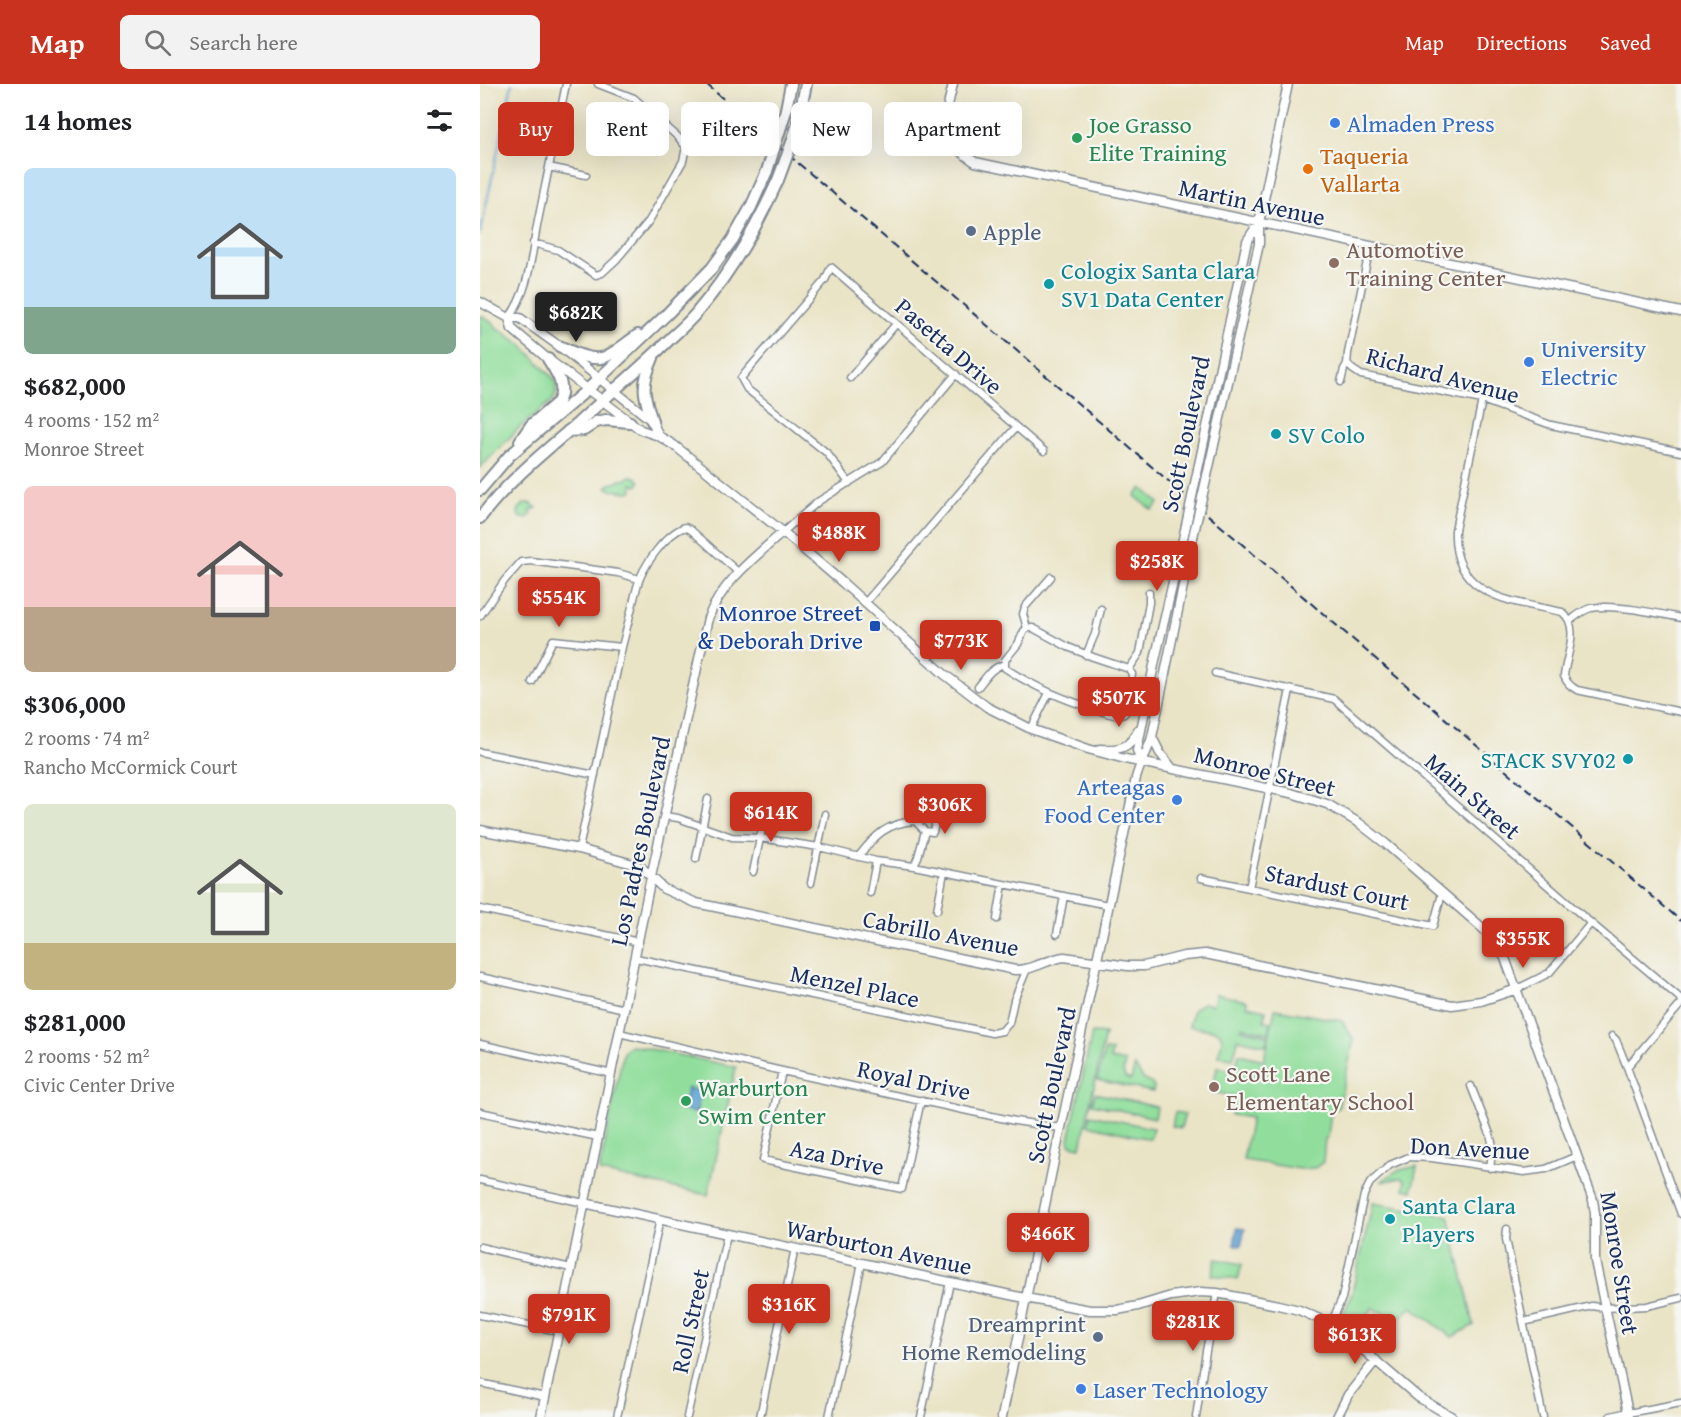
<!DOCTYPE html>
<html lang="en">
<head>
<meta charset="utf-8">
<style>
	:root { --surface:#fff; --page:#f2f2f2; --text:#202124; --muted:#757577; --accent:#c8321e }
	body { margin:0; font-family:"Gentium Book Plus",serif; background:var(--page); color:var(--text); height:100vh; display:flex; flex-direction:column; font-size:22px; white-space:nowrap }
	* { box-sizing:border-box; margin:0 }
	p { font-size:20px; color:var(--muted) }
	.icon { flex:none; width:33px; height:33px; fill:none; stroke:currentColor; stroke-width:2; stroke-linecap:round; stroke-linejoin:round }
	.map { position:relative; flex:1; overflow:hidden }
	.side { display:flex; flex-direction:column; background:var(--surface); width:480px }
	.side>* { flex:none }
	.guide { position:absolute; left:18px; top:18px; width:570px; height:54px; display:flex; gap:12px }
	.price { position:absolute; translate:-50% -51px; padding:0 14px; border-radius:6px; background:var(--accent); color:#fff; font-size:20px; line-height:39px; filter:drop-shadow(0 2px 3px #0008) }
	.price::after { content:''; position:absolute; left:50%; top:36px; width:18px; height:14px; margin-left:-9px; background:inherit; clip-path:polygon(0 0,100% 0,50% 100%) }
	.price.on { background:#222; color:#fff }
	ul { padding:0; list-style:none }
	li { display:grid; align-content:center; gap:12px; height:318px; padding:0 24px }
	li span { display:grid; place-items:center; height:186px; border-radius:9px; color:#555 }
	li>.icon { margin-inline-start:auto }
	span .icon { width:108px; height:108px; fill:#fffc; stroke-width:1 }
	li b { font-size:26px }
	h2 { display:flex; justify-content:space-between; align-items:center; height:72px; padding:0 24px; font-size:26px }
	.pill { padding:0 21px; border-radius:9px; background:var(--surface); box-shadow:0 6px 24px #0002; font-size:21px; line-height:54px }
	.pill.on { background:var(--accent); color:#fff }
	header { display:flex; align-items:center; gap:36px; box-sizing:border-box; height:84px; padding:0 30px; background:var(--accent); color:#fff }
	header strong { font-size:28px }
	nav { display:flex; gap:33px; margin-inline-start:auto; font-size:21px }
	.search { width:420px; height:54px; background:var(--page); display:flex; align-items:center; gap:15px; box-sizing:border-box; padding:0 21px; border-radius:9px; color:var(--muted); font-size:22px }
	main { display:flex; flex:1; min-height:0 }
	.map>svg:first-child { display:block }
	.green { fill:#91de9c; stroke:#56867d; stroke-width:1.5 }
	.water { fill:#5ea2d3; stroke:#3c6898; stroke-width:1.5 }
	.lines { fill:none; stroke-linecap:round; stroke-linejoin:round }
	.stream { stroke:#5ea2d3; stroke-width:2 }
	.street-casing { stroke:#828a92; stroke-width:9 }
	.secondary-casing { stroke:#828a92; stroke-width:11 }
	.highway-casing { stroke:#828a92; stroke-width:14 }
	.street { stroke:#fff; stroke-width:6 }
	.secondary { stroke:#fff; stroke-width:8 }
	.highway { stroke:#fff; stroke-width:10 }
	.rail { stroke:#1b2f5e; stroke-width:2; stroke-dasharray:9 4.5; stroke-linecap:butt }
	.secondary-bridge-casing { stroke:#828a92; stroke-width:11; stroke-linecap:butt }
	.highway-bridge-casing { stroke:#828a92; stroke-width:14; stroke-linecap:butt }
	.secondary-bridge { stroke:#fff; stroke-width:8 }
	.highway-bridge { stroke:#fff; stroke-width:10 }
	.shop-dot { fill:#3f7fe0; stroke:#f6f6f2; stroke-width:2 }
	.leisure-dot { fill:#2e9e5b; stroke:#f6f6f2; stroke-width:2 }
	.food-dot { fill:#e8710a; stroke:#f6f6f2; stroke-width:2 }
	.service-dot { fill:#5c6f8a; stroke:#f6f6f2; stroke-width:2 }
	.education-dot { fill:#8d6e63; stroke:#f6f6f2; stroke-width:2 }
	.culture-dot { fill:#0f9aa8; stroke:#f6f6f2; stroke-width:2 }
	.transit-dot { fill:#1a4fb4; stroke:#f6f6f2; stroke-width:2 }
	.labels { text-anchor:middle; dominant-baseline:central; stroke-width:4.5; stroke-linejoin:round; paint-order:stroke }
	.shop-label { font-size:24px; fill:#366cbe; stroke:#f6f6f2; text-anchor:start }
	.leisure-label { font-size:24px; fill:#27864d; stroke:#f6f6f2; text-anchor:start }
	.food-label { font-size:24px; fill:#c56008; stroke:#f6f6f2; text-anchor:start }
	.street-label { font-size:24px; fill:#1b2f5e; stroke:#f6f6f2 }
	.service-label { font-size:24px; fill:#4e5e75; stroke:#f6f6f2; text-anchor:start }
	.education-label { font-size:24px; fill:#785e54; stroke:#f6f6f2; text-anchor:start }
	.culture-label { font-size:24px; fill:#0d838f; stroke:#f6f6f2; text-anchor:start }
	.transit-label { font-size:24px; fill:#164399; stroke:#f6f6f2; text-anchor:end }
</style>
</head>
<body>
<header>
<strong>Map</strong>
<div class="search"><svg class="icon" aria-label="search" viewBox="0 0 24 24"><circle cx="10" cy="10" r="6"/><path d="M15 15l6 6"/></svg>Search here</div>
<nav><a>Map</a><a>Directions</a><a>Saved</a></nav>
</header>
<main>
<section class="side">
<h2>14 homes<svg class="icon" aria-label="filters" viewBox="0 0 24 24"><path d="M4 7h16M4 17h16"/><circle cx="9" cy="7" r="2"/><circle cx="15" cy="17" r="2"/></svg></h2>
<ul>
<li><span style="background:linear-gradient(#bfe0f5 75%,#7fa58c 0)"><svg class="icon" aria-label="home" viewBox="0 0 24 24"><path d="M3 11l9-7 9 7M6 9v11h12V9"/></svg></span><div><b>$682,000</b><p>4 rooms · 152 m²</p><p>Monroe Street</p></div></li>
<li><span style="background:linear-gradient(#f6c9c9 65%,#b9a48a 0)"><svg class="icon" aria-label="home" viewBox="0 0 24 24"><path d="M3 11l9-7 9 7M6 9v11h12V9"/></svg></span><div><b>$306,000</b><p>2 rooms · 74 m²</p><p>Rancho McCormick Court</p></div></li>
<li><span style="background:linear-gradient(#dfe7d0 75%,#c2b280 0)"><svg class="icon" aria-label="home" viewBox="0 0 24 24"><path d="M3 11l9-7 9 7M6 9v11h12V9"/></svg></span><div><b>$281,000</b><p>2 rooms · 52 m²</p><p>Civic Center Drive</p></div></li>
</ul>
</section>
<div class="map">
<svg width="1201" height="1333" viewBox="0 0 1201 1333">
	<rect width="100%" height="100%" fill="#f6f6f2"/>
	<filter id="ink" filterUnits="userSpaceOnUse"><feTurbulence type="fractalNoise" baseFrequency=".0167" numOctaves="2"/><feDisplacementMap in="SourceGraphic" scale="12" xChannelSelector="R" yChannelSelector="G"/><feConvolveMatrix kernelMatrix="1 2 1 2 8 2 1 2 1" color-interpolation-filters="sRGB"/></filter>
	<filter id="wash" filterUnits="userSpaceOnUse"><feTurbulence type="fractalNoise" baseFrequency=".008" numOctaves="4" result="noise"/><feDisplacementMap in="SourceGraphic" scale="24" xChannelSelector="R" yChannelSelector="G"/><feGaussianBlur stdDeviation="1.35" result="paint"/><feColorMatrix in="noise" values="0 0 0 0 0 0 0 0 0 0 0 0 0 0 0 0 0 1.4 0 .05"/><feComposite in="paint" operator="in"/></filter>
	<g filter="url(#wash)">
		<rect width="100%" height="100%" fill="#eae4c6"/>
		<path class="green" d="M0,232L2,233L3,232L14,240L16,243L42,261L74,295L76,299V310L73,316L40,343L0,384Z
			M150,392L156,393L160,398L157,402L152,400L153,406L149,408L131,406L127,403L128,401L138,398L140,396H145Z
			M662,404L679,419L672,426L655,412Z
			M49,419L57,424L50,427L52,430L47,434H40L38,430L39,425L44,420Z
			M736,910L767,917V922L786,926L784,937L791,938L789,949L762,943L761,945L788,951L786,961L759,955L758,956H756L758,957L753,974L738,972C740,963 746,953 737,947L709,942L713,926L723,919L733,921Z
			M795,925L862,937L874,956L858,1024L851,1027L848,1053L845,1055L843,1078L835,1084L820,1085L763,1076L771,1034L751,1031L755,1012L732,1008L737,983L755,987L759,970L784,976Z
			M612,949L625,950L601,1063L591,1061L589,1056Z
			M151,961L256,983L228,1111L119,1088L143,969L146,964Z
			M625,966L632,967L630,975L645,978L643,987L645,994L651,996L655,982L663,995L671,999L674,1003L673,1008L617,996Z
			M615,1009L677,1023L675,1034L612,1020Z
			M695,1028L705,1030L701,1044L692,1042Z
			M610,1031L673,1044L670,1055L608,1041Z
			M937,1082L932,1107L924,1105L925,1097L921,1094L901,1098L916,1087Z
			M893,1119L969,1132L994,1241L972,1253L932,1223L918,1235L892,1224L878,1249L865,1239L863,1232L872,1209Z
			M736,1175L762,1180L758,1196L732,1191Z"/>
		<path class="water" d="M207,1004L221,1007L216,1029L203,1026Z
			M757,1144L765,1145L761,1162L754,1160Z"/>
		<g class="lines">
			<path class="stream" d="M0,150L32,0"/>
		</g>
	</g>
	<g filter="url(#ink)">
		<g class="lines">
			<g class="street-casing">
				<path id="street" d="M69,83L106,91
					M53,159L78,166L116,191L122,189L136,176L169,137L203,77L206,63L198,53L154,14L118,0
					M890,163L868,269L867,280L872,285L881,291L1002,316L1071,341L1201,368
					M29,234C51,203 51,169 59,132C68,88 77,44 86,0
					M370,294L416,240
					M861,298L864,285L867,280
					M1002,316L975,446C972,514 1032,517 1082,528C1101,543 1086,571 1084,592C1087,599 1090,602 1097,606L1201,628
					M369,399L347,369L267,305L261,294L345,196L351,183L564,367
					M303,448L339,417L402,378L476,290
					M385,519L536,343
					M0,532L25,496L41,478L51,477L138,489L159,495
					M1090,537C1096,532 1103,526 1111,524C1134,520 1177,529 1201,534
					M547,544L544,547L538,560L525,576V584C555,604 587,617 621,627C627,629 634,632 639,631C644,631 644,630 647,626L652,590L649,585
					M547,544H553L588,563L613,573L649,585
					M547,544L543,530L545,523L571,493
					M606,571L615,550L621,525
					M649,585L660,569L669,519V508
					M735,589L854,615L1105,834L1201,915
					M52,598L73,556L142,563
					M498,603C507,592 511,584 524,580
					M551,645L569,609
					M0,668L115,691
					M184,732L198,734L252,753L280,754L339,763L396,777L434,782L628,821
					M445,747L453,748L459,724
					M99,765L142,563L157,503C162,483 185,450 205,443L211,446L258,488
					M378,773C395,751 407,739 435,737L445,747L438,773L434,782
					M216,775L228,715
					M273,788L286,726
					M721,794L953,842L962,810
					M331,799L345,730
					M769,804L810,606
					M390,809L396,777
					M0,825L159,858
					M457,826L464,788
					M517,835L523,800
					M577,850L584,812
					M156,874L512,949L522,947L529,939L534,916L547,885
					M0,893L145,925
					M1037,905L1069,889L1111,839
					M1201,920L1147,983L1201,1130
					M139,949L302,987L535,1037L581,1044
					M1132,952L1136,956L1147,983
					M0,960L132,990
					M302,987L283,1076L422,1105L441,1016
					M991,1002L1010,1050L1013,1062L1010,1084
					M0,1028L118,1053
					M0,1096L104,1119
					M1027,1145L1026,1155L1063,1333
					M0,1163L91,1184
					M0,1231L78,1247
					M1043,1238L1112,1222L1125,1224L1167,1222L1201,1214
					M853,1241L854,1233L862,1214L884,1111L890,1099L910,1081L929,1073L952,1074L1044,1088L1066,1085L1097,1072
					M0,1299L65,1313
					M1148,1329L1201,1319
					M137,1333L180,1135
					M207,1333L247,1150
					M280,1333L315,1164
					M349,1333L382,1179
					M441,1333L470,1198
					M716,1333L726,1267L737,1209"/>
			</g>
			<g class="secondary-casing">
				<path id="secondary" d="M473,0C470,14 460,44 469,56C476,65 486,72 495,78L1201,228
					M0,218L29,234H40L79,262L172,337L179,352
					M29,234L32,245L68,275L161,346L179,352L195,362L303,448L363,499L464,590L507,623L551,645L608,665L645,675L811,709L847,720L879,739L906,760L999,841L1013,854L1025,874L1113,1116L1115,1130V1177L1149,1333
					M718,385L767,157L778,140
					M727,392L779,160V139L808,0
					M672,653L680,669L692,684
					M620,665C640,666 649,665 658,646
					M661,678L657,666L675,576L705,446
					M0,746L99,765L153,780L162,784L184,805L216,819L535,886C552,887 567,875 584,873L648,882H664L704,872L725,870L972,921L1001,917L1037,905
					M104,1119L535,1212L610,1226H637L658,1222L691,1212L721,1208L737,1209L798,1221L819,1226L853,1241L874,1258L938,1313L972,1333
					M61,1333L171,793L228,534C243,497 274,474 303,448
					M522,1333L576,1067L656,694C660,679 668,667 672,653L713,453
					M857,1333L868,1311L896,1276
					M1131,1333L1148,1329"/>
			</g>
			<g class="highway-casing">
				<path id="highway" d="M305,30L311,0
					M318,39L326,0
					M79,262C91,267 107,276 121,274C131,273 148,257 158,251
					M172,337C163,309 161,301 173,274
					M88,347L104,346L116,338L126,336L150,338
					M40,357L51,341L78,318C87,302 76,288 68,275
					M0,406L29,372L107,306L187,230L232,184L253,155L271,123L287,87
					M0,434C27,398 64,368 98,339C129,310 162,283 192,253C201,245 210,237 218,227C251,188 277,143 298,96"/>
			</g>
			<use href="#street" class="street"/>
			<use href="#secondary" class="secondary"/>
			<use href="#highway" class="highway"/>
			<path class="rail" d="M226,0L1201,837"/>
			<g class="secondary-bridge-casing">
				<path id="secondary-bridge" d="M705,446L718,385
					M713,453L727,392"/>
			</g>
			<g class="highway-bridge-casing">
				<path id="highway-bridge" d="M287,87L305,30
					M298,96L311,61L318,39"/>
			</g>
			<use href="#secondary-bridge" class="secondary-bridge"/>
			<use href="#highway-bridge" class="highway-bridge"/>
		</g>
	</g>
	<g class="shop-dot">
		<circle cx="855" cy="39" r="6"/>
		<circle cx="1049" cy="278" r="6"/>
		<circle cx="697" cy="716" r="6"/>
		<circle cx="601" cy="1305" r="6"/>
	</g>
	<g class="leisure-dot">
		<circle cx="597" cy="54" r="6"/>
		<circle cx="206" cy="1017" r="6"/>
	</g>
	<circle class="food-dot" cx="828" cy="85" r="6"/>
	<g class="service-dot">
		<circle cx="491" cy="147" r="6"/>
		<circle cx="618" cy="1253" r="6"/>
	</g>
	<g class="education-dot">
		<circle cx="854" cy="179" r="6"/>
		<circle cx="734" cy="1003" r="6"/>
	</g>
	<g class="culture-dot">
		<circle cx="569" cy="200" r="6"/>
		<circle cx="796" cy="350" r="6"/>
		<circle cx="1148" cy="675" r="6"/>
		<circle cx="910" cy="1135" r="6"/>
	</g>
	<rect class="transit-dot" x="389" y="536" width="12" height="12" rx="3"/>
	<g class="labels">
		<g class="shop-label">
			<text x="867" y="39">Almaden Press</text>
			<text x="1061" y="264">University<tspan x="1061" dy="28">Electric</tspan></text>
			<text x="685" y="702" text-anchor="end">Arteagas<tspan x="685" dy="28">Food Center</tspan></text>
			<text x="613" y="1305">Laser Technology</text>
		</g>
		<g class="leisure-label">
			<text x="609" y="40">Joe Grasso<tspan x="609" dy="28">Elite Training</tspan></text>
			<text x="218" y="1003">Warburton<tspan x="218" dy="28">Swim Center</tspan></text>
		</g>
		<g class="food-label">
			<text x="840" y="71">Taqueria<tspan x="840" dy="28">Vallarta</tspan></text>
		</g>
		<g class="street-label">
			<text transform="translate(772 118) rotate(12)">Martin Avenue</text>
			<text transform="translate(469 262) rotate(41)">Pasetta Drive</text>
			<text transform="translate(963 291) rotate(15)">Richard Avenue</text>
			<text transform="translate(705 350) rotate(-78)">Scott Boulevard</text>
			<text transform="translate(785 687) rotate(14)">Monroe Street</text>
			<text transform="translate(993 712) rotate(41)">Main Street</text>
			<text transform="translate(160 757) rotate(-78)">Los Padres Boulevard</text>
			<text transform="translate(857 803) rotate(12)">Stardust Court</text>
			<text transform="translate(461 849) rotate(11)">Cabrillo Avenue</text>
			<text transform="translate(375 902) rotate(12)">Menzel Place</text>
			<text transform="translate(434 996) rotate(12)">Royal Drive</text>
			<text transform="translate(571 1001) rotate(-78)">Scott Boulevard</text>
			<text transform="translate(990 1064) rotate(3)">Don Avenue</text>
			<text transform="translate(357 1073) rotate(12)">Aza Drive</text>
			<text transform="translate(399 1163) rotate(12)">Warburton Avenue</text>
			<text transform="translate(1140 1179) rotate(81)">Monroe Street</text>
			<text transform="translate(210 1237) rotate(-78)">Roll Street</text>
		</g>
		<g class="service-label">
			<text x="503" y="147">Apple</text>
			<text x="606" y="1239" text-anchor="end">Dreamprint<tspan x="606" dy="28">Home Remodeling</tspan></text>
		</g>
		<g class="education-label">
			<text x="866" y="165">Automotive<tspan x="866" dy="28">Training Center</tspan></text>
			<text x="746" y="989">Scott Lane<tspan x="746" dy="28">Elementary School</tspan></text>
		</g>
		<g class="culture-label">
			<text x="581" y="186">Cologix Santa Clara<tspan x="581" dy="28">SV1 Data Center</tspan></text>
			<text x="808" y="350">SV Colo</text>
			<text x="1136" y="675" text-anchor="end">STACK SVY02</text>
			<text x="922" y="1121">Santa Clara<tspan x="922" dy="28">Players</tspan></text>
		</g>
		<g class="transit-label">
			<text x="383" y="528">Monroe Street<tspan x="383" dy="28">&amp; Deborah Drive</tspan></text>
		</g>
	</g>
</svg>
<b class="price on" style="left:96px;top:259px">$682K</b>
<b class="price" style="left:359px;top:479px">$488K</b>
<b class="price" style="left:677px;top:508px">$258K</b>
<b class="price" style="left:79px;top:544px">$554K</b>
<b class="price" style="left:481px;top:587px">$773K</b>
<b class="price" style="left:639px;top:644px">$507K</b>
<b class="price" style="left:465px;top:751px">$306K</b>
<b class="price" style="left:291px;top:759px">$614K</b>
<b class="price" style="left:1043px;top:885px">$355K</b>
<b class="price" style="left:568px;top:1180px">$466K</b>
<b class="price" style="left:309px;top:1251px">$316K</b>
<b class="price" style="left:89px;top:1261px">$791K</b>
<b class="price" style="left:713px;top:1268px">$281K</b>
<b class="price" style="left:875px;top:1281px">$613K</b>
<div class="guide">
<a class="pill on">Buy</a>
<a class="pill">Rent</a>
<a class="pill">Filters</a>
<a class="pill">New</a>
<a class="pill">Apartment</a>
</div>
</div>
</main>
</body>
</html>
